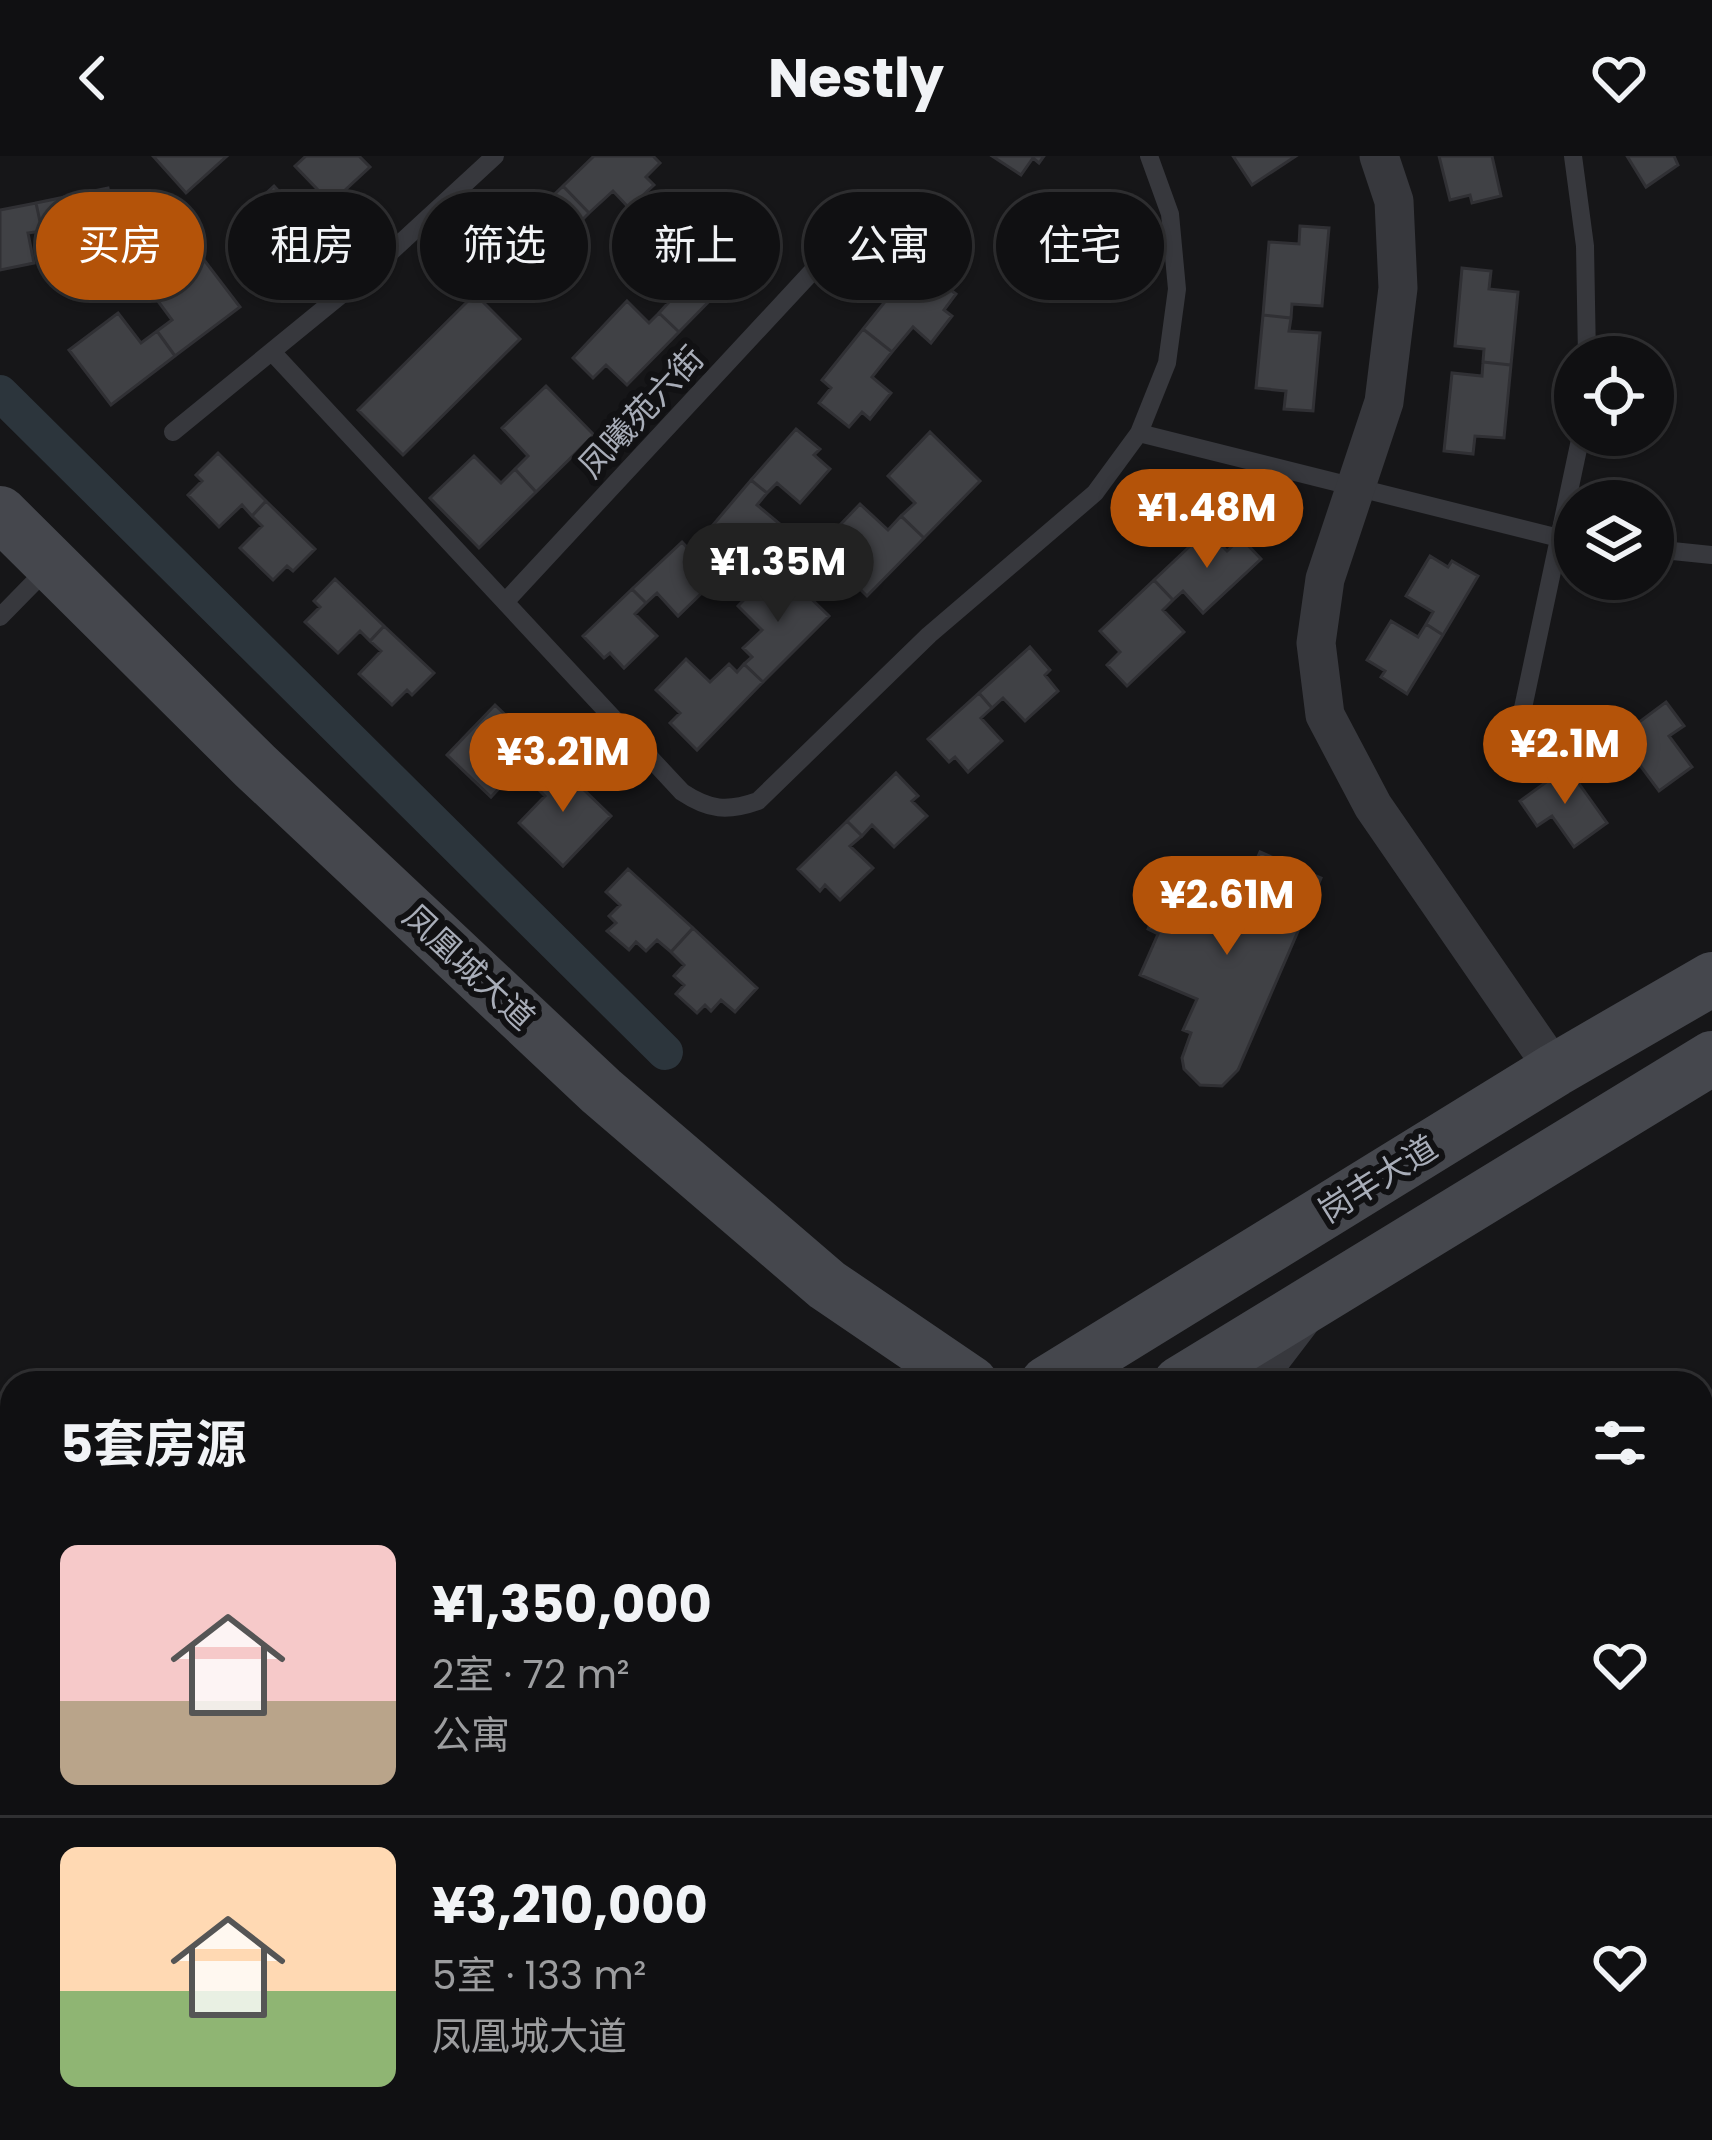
<!DOCTYPE html>
<html lang="zh">
<head>
<meta charset="utf-8">
<style>
	:root { --surface:#101012; --page:#19191b; --text:#f1f3f6; --muted:#9c9d9f; --line:#303032; --accent:#b45309 }
	body { margin:0; font-family:Poppins,"Noto Sans SC",sans-serif; background:var(--page); color:var(--text); height:100vh; display:flex; flex-direction:column; font-size:45px; white-space:nowrap }
	* { box-sizing:border-box; margin:0 }
	p { font-size:39px; color:var(--muted) }
	.icon { flex:none; width:66px; height:66px; fill:none; stroke:currentColor; stroke-width:2; stroke-linecap:round; stroke-linejoin:round }
	.map { position:relative; flex:1; overflow:hidden }
	.panel { position:absolute; left:0px; top:1215px; width:1713px; height:771px; display:flex; flex-direction:column; background:var(--surface); border-radius:36px 36px 0 0; box-shadow:0 3px 9px #0004,0 0 0 3px var(--line) }
	.panel>* { flex:none }
	.guide { position:absolute; left:36px; top:36px; width:1641px; height:108px; display:flex; gap:24px }
	.controls { position:absolute; left:1554px; top:180px; display:grid; gap:24px }
	.controls a { display:grid; place-items:center; width:120px; height:120px; border-radius:50%; background:var(--surface); box-shadow:0 3px 9px #0004,0 0 0 3px var(--line); font-size:60px }
	.price { position:absolute; translate:-50% -102px; padding:0 27px; border-radius:42px; background:var(--accent); color:#fff; font-size:39px; line-height:78px; filter:drop-shadow(0 3px 6px #0008) }
	.price::after { content:''; position:absolute; left:50%; top:72px; width:36px; height:27px; margin-left:-18px; background:inherit; clip-path:polygon(0 0,100% 0,50% 100%) }
	.price.current { background:#222; color:#fff }
	ul { padding:0; list-style:none }
	li { display:flex; align-items:center; gap:36px; height:300px; padding:0 60px }
	li+li { border-top:3px solid var(--line) }
	li span { display:grid; place-items:center; flex:none; width:336px; height:240px; border-radius:18px; color:#555 }
	li>.icon { margin-inline-start:auto }
	span .icon { width:144px; height:144px; fill:#fffc; stroke-width:1 }
	li b { font-size:51px }
	h2 { display:flex; justify-content:space-between; align-items:center; height:144px; padding:0 60px; font-size:51px }
	.tag { padding:0 42px; border-radius:54px; background:var(--surface); box-shadow:0 3px 9px #0004,0 0 0 3px var(--line); font-size:42px; line-height:108px }
	.tag.current { background:var(--accent); color:#fff }
	header { display:flex; justify-content:space-between; align-items:center; height:156px; padding:0 60px; background:var(--surface); font-size:54px; font-weight:700 }
	.map>svg:first-child { display:block }
	.lines { fill:none; stroke-linecap:round; stroke-linejoin:round }
	.canal { stroke:#2c353c; stroke-width:36 }
	.building { fill:#404145; stroke:#303034; stroke-width:3 }
	.service { stroke:#37383d; stroke-width:18 }
	.minor { stroke:#37383d; stroke-width:39 }
	.tertiary { stroke:#37383d; stroke-width:48 }
	.secondary { stroke:#45474d; stroke-width:54 }
	.labels { text-anchor:middle; dominant-baseline:central; stroke-width:12; stroke-linejoin:round; paint-order:stroke }
	.street-label { font-size:33px; fill:#a8adb8; stroke:#111113 }
</style>
</head>
<body>
<header><svg class="icon" aria-label="back" viewBox="0 0 24 24"><path d="M15 5l-7 7 7 7"/></svg>Nestly<svg class="icon" aria-label="heart" viewBox="0 0 24 24"><path d="M12 20l-8-8c-3-5 5-10 8-4 3-6 11-1 8 4z"/></svg></header>
<div class="map">
<svg width="1712" height="1984" viewBox="0 0 1712 1984">
	<rect width="100%" height="100%" fill="#161618"/>
	<g class="lines">
		<path class="canal" d="M0,237L665,896"/>
	</g>
	<path class="building" d="M153,0H227L186,37Z
		M306,0H359L370,11L319,58L306,43L317,33L295,10Z
		M594,0H653L660,7L646,21L654,29L629,52L613,35L589,57L563,30Z
		M992,0H1044L1039,7L1033,2L1021,19Z
		M1233,0H1296L1252,29Z
		M1439,0H1492L1501,40L1472,47L1470,39L1450,44Z
		M1627,0H1674L1678,9L1646,31Z
		M274,30L295,53L306,43L319,58L269,104L248,81L254,76L240,61Z
		M563,30L589,57L567,79L583,97L559,120L551,112L537,126L511,99L525,85L516,75Z
		M108,32L114,61L132,58L138,86L61,102L55,72L42,75L36,47Z
		M36,47L42,75L28,77L34,107L0,114V54Z
		M701,70L722,90L710,103L730,124L679,176L659,157L668,147L646,126Z
		M1300,70L1329,72L1322,150L1292,148L1291,162L1263,159L1269,86L1299,88Z
		M198,96L240,151L175,200L157,175L172,164L149,133Z
		M1462,112L1491,115L1489,133L1518,136L1511,209L1483,206L1484,193L1455,190Z
		M926,114L956,138L944,154L952,160L931,187L913,171L892,196L863,173L904,122L913,130Z
		M475,138L520,183L403,299L358,254Z
		M627,145L649,167L659,157L679,176L627,229L606,209L593,222L573,202Z
		M118,157L141,187L157,175L175,200L111,249L69,194Z
		M1263,159L1291,162L1289,175L1320,177L1313,255L1284,253L1286,235L1256,232Z
		M863,173L892,196L872,221L891,237L870,263L862,256L849,271L819,247L831,232L822,224Z
		M1483,206L1511,209L1504,282L1475,280L1473,298L1444,295L1452,217L1482,220Z
		M546,230L594,279L536,336L515,313L528,300L502,272Z
		M796,273L820,293L814,299L830,313L800,347L777,327L767,337L751,324Z
		M930,276L980,325L924,382L901,360L915,347L888,320Z
		M218,297L266,345L252,360L242,349L219,371L188,339L202,325L196,319Z
		M474,300L501,327L515,313L536,336L479,392L430,342Z
		M751,324L767,337L757,349L781,369L751,404L735,390L729,396L707,376Z
		M266,345L315,393L293,415L287,410L273,424L240,392L262,370L252,360Z
		M860,348L888,374L901,360L924,382L867,440L818,392Z
		M1207,374L1227,395L1241,382L1261,403L1203,457L1183,435L1173,444L1154,424Z
		M682,386L703,408L697,414L711,428L678,460L657,437L646,447L632,433Z
		M1430,400L1448,411L1452,405L1478,420L1443,479L1426,468L1433,456L1406,440Z
		M767,420L792,443L801,433L829,460L763,526L744,508L752,501L743,492L762,474L738,450Z
		M335,423L384,470L370,485L360,475L338,497L305,466L320,451L314,445Z
		M1154,424L1173,444L1163,454L1184,476L1127,530L1107,509L1120,496L1100,475Z
		M632,433L646,447L635,458L657,480L624,512L610,497L604,502L583,480Z
		M1391,465L1418,481L1426,468L1443,479L1407,538L1381,521L1385,515L1367,504Z
		M384,470L434,517L412,539L407,534L392,549L359,518L381,495L370,485Z
		M1030,491L1050,514L1045,519L1058,535L1025,565L1003,542L992,552L979,537Z
		M686,503L710,526L729,508L737,516L744,508L763,526L697,594L670,567L680,557L656,534Z
		M979,537L992,552L981,562L1002,585L968,616L955,601L949,606L928,583Z
		M1666,546L1684,570L1669,580L1692,611L1659,635L1619,581Z
		M495,549L553,604L532,627L517,613L491,641L447,599Z
		M553,604L611,660L563,710L519,667L545,640L532,627Z
		M1567,611L1607,667L1574,691L1552,660L1537,670L1520,645Z
		M896,617L918,640L912,645L927,660L894,691L872,669L862,680L847,665Z
		M847,665L862,680L850,690L873,712L840,744L825,729L820,735L798,713Z
		M1260,696L1321,722L1238,914L1222,930L1200,929L1184,913L1182,902L1191,877L1183,874L1197,843L1140,819L1158,778L1148,773L1162,741L1172,746L1185,716L1241,740Z
		M628,713L693,772L671,796L657,784L646,795L636,786L629,794L607,775L616,767L609,760L620,749L606,736Z
		M693,772L757,832L735,856L721,844L711,855L705,849L697,857L676,838L684,829L674,820L684,809L671,796Z"/>
	<g class="lines">
		<path class="service" d="M1573,0L1585,90L1587,201
			M273,197L682,636C709,654 727,656 758,645L929,479L1095,337L1139,277L1167,207L1177,133L1170,58L1149,0
			M173,276L369,116L495,0
			M1139,277L1575,386
			M1653,393L1712,399
			M505,446L820,107
			M0,461L47,413
			M1513,599L1581,279
			M0,1629L12,1622
			M1701,1726L1712,1734
			M1701,1914L1712,1903
			M240,1984L256,1974
			M617,1984L634,1974
			M1077,1984L1088,1974
			M1632,1984L1642,1974"/>
		<path class="minor" d="M1379,0L1394,45L1398,132L1384,246L1325,423L1316,487L1325,559L1373,650L1555,914
			M1240,1974L1251,1984"/>
		<path class="tertiary" d="M1247,1227L1299,1159"/>
		<path class="secondary" d="M0,357L255,610L601,935L827,1129L971,1227
			M1047,1227L1555,914L1712,823
			M1180,1227L1712,902
			M1701,1517L1712,1522
			M1701,1565L1712,1571
			M0,1884L12,1877
			M0,1965L12,1957"/>
	</g>
	<g class="labels">
		<g class="street-label">
			<text transform="translate(641 256) rotate(-47)">凤曦苑六街</text>
			<text transform="translate(469 811) rotate(43)">凤凰城大道</text>
			<text transform="translate(1378 1023) rotate(-32)">岗丰大道</text>
		</g>
	</g>
</svg>
<div class="controls">
<a><svg class="icon" aria-label="locate" viewBox="0 0 24 24"><circle cx="12" cy="12" r="6"/><path d="M12 2v4M12 18v4M2 12h4M18 12h4"/></svg></a>
<a><svg class="icon" aria-label="layers" viewBox="0 0 24 24"><path d="M12 4l9 5-9 5-9-5zM3 14l9 5 9-5"/></svg></a>
</div>
<b class="price" style="left:1207px;top:415px">¥1.48M</b>
<b class="price current" style="left:778px;top:469px">¥1.35M</b>
<b class="price" style="left:1565px;top:651px">¥2.1M</b>
<b class="price" style="left:563px;top:659px">¥3.21M</b>
<b class="price" style="left:1227px;top:802px">¥2.61M</b>
<div class="guide">
<a class="tag current">买房</a>
<a class="tag">租房</a>
<a class="tag">筛选</a>
<a class="tag">新上</a>
<a class="tag">公寓</a>
<a class="tag">住宅</a>
</div>
<section class="panel">
<h2>5套房源<svg class="icon" aria-label="filters" viewBox="0 0 24 24"><path d="M4 7h16M4 17h16"/><circle cx="9" cy="7" r="2"/><circle cx="15" cy="17" r="2"/></svg></h2>
<ul>
<li><span style="background:linear-gradient(#f6c9c9 65%,#b9a48a 0)"><svg class="icon" aria-label="home" viewBox="0 0 24 24"><path d="M3 11l9-7 9 7M6 9v11h12V9"/></svg></span><div><b>¥1,350,000</b><p>2室 · 72 m²</p><p>公寓</p></div><svg class="icon" aria-label="heart" viewBox="0 0 24 24"><path d="M12 20l-8-8c-3-5 5-10 8-4 3-6 11-1 8 4z"/></svg></li>
<li><span style="background:linear-gradient(#ffd9b3 60%,#8fb573 0)"><svg class="icon" aria-label="home" viewBox="0 0 24 24"><path d="M3 11l9-7 9 7M6 9v11h12V9"/></svg></span><div><b>¥3,210,000</b><p>5室 · 133 m²</p><p>凤凰城大道</p></div><svg class="icon" aria-label="heart" viewBox="0 0 24 24"><path d="M12 20l-8-8c-3-5 5-10 8-4 3-6 11-1 8 4z"/></svg></li>
</ul>
</section>
</div>
</body>
</html>
